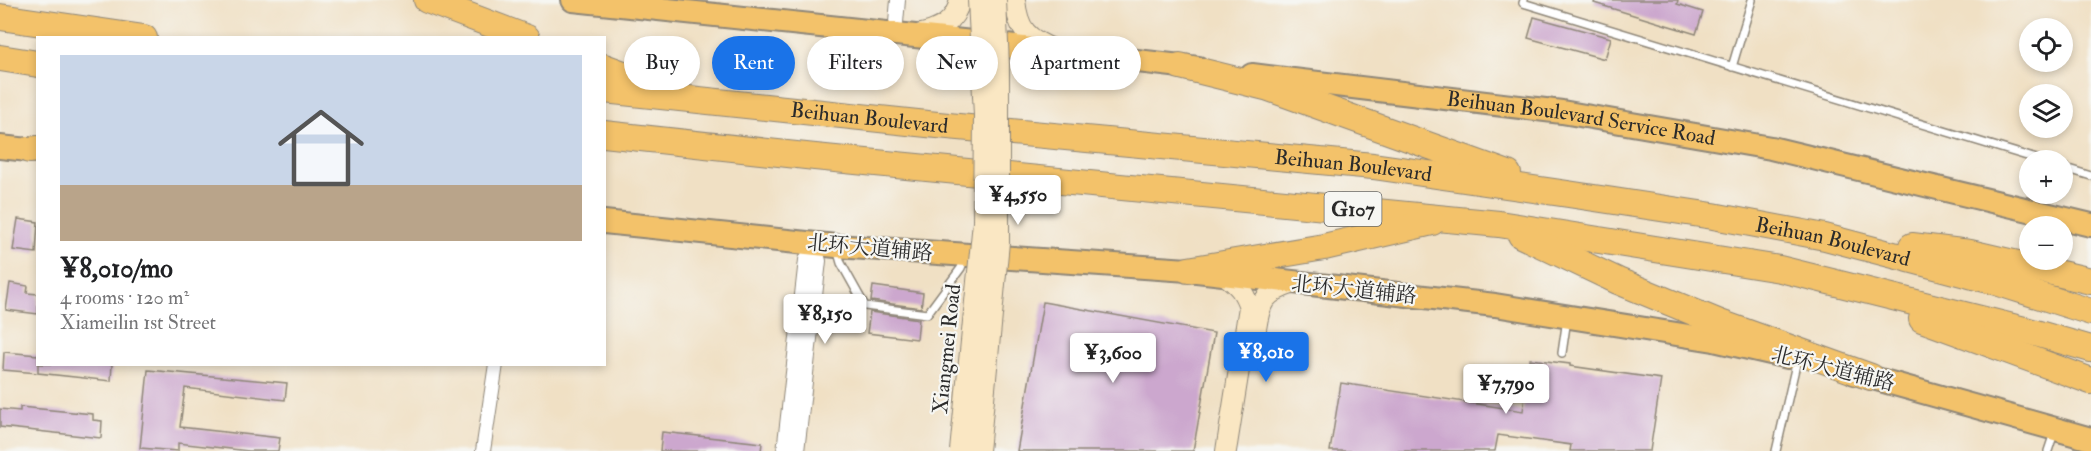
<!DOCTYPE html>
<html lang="en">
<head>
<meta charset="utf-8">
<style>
	:root { --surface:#fff; --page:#f6f6f6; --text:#202124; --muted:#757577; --accent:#1a73e8 }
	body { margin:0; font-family:"IM FELL Double Pica","Noto Serif SC",serif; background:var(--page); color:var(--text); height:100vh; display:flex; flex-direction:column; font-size:22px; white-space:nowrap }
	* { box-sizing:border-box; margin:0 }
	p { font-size:20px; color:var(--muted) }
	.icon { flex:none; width:33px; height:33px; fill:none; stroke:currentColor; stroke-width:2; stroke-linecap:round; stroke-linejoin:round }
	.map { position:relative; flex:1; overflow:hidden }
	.details { position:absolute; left:36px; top:36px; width:570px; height:330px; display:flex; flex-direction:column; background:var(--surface); border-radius:0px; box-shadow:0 3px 9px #0003 }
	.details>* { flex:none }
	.guide { position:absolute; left:624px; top:36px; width:570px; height:54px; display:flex; gap:12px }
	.tools { position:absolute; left:2019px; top:18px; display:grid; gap:12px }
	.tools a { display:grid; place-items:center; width:54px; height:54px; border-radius:50%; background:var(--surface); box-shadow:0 3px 9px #0003; font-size:30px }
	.price { position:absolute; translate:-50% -51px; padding:0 14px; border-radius:6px; background:#fff; color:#222; font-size:20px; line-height:39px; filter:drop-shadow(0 2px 3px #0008) }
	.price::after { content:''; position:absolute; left:50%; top:36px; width:18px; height:14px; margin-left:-9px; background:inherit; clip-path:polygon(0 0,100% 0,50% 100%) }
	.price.current { background:var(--accent); color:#fff }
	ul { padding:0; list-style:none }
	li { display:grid; align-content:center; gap:12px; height:318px; padding:0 24px }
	li span { display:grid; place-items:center; height:186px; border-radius:0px; color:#555 }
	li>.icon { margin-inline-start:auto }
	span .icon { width:108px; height:108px; fill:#fffc; stroke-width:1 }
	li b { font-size:26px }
	.tag { padding:0 21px; border-radius:27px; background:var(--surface); box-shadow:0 3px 9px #0003; font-size:21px; line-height:54px }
	.tag.current { background:var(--accent); color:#fff }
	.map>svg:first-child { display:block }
	.building { fill:#cca7ce }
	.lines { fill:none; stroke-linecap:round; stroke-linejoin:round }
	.lane-casing { stroke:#8e8678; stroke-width:10 }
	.street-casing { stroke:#8e8678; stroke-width:16 }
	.secondary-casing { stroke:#8e8678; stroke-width:22 }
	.primary-casing { stroke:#8e8678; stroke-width:26 }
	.highway-casing { stroke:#8e8678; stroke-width:28 }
	.lane { stroke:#fff; stroke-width:7 }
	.street { stroke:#fff; stroke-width:14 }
	.secondary { stroke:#fae7c3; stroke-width:20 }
	.primary { stroke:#f3c26a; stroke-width:22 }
	.highway { stroke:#f3c26a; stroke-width:26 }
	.secondary-bridge-casing { stroke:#8e8678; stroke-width:22; stroke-linecap:butt }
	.secondary-bridge { stroke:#fae7c3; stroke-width:20 }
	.labels { text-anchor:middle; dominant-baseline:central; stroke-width:4.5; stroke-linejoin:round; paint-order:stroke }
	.shield { fill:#f6f6f2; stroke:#686867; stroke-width:1.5 }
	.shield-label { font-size:20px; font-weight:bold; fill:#2b2b2b }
	.street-label { font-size:21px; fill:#2b2b2b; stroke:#f6f6f2 }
</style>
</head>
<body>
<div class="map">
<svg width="2091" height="451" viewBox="0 0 2091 451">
	<rect width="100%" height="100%" fill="#f6f6f2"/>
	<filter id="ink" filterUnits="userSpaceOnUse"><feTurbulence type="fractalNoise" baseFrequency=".0167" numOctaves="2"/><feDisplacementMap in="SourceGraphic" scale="12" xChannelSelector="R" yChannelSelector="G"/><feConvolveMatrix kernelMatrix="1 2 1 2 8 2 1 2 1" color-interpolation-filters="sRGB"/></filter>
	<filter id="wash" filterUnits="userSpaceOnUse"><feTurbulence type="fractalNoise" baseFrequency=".008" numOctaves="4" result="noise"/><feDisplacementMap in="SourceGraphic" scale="24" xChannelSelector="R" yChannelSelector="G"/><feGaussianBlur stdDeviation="1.35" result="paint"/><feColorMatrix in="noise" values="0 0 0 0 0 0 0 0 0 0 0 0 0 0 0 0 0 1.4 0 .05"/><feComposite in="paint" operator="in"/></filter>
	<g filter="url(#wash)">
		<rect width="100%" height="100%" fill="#f0e0c4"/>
		<g id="blocks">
			<path class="building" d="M1595,0H1678L1677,4L1703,12L1696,34L1594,3Z
				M1534,17L1611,38L1605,59L1528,38Z
				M18,219L38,222L36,253L13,250Z
				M10,283L28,286L27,293L38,294V314L6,310Z
				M873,286L923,293L921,308L871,301Z
				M1043,302L1214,333L1193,451H1017Z
				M870,312L919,319L917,339L867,333Z
				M4,352L38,355V373L3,370Z
				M1530,359L1570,364V366L1661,379L1650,451H1570L1571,445L1498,435L1495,451H1330L1341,383L1523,411Z
				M38,364H112L111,381L38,373Z
				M148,370L287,383L285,400L185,388L180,427L280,438L278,451H249L178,443V451L140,448Z
				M20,407L93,414V420L102,421L101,438L0,427V409L20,411Z
				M662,432L762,443L761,451H660Z"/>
		</g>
	</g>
	<g filter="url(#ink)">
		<use href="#blocks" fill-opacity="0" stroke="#8e8678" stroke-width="1.5"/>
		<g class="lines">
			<g class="lane-casing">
				<path id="lane" d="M1524,0L1523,3L2040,160
					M1732,67L1752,0
					M2062,167L2091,176
					M837,249L841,263L865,306L927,314L961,268L964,260
					M813,310L840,303L865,306
					M1562,353L1567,319
					M1776,451L1797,360
					M2048,451L2054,433"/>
			</g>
			<g class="street-casing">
				<path id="street" d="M895,34L898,0
					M483,451L496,364
					M784,451L806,260L814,244
					M797,451L819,261L814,244"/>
			</g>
			<g class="secondary-casing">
				<path id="secondary" d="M1015,0C1018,30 1027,39 1055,50
					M917,35C939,31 955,23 960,0
					M1225,275C1238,285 1244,291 1249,307L1226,451
					M1256,329C1260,302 1264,293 1291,284"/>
			</g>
			<g class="primary-casing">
				<g id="primary">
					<path d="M573,0L972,42L1198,68"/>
					<path id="s1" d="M1252,75L1562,112L1771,148L2091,225"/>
					<path d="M0,147L38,151"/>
					<path d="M604,222L836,246L1188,270L1495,305L1714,340L1788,357"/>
					<path d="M1855,373L2091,439"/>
				</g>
			</g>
			<g class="highway-casing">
				<g id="highway">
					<path d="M427,0L527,38"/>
					<path d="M0,17L144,38"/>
					<path d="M0,58L38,64"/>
					<path d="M1180,66L1269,88L1508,174"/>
					<path d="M604,67L656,86"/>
					<path id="s2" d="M604,90L927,124L1373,166L1568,194L1713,216L1825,237L1996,282L2091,312"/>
					<path d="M604,134L815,157L1499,224L1780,269L2025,330L2091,349"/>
					<path d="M29,150L38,149"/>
					<path d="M1521,235L1618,281L1720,323L1871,377"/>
					<path d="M1912,246L1970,253L2091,281"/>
					<path d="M1188,270L1324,247L1432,222"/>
					<path d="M1922,319L2091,381"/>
				</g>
			</g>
			<use href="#lane" class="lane"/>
			<use href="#street" class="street"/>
			<use href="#secondary" class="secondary"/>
			<use href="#primary" class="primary"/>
			<use href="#highway" class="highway"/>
			<g class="secondary-bridge-casing">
				<path id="secondary-bridge" d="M960,451L983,222L984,115L978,0
					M979,451L999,242V65L996,0"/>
			</g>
			<use href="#secondary-bridge" class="secondary-bridge"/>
		</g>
	</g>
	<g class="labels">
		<rect class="shield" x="1324.5" y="192" width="57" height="34" rx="4.5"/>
		<g class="shield-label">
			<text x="1353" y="209">G107</text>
		</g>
		<g class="street-label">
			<text stroke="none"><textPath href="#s2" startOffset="267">Beihuan Boulevard</textPath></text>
			<text stroke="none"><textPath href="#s1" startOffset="332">Beihuan Boulevard Service Road</textPath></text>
			<text stroke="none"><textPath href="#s2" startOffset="753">Beihuan Boulevard</textPath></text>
			<text stroke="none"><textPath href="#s2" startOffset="1239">Beihuan Boulevard</textPath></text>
			<text transform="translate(870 248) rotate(5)">北环大道辅路</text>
			<text transform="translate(1354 290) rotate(6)">北环大道辅路</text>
			<text transform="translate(947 349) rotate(-84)">Xiangmei Road</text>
			<text transform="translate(1833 369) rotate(14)">北环大道辅路</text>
		</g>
	</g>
</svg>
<div class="tools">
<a><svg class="icon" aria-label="locate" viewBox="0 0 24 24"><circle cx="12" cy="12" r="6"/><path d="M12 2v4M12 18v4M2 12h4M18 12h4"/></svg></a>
<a><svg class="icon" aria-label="layers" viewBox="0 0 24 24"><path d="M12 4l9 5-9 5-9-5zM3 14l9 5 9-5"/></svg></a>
<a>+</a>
<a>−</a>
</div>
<b class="price" style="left:1018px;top:226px">¥4,550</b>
<b class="price" style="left:825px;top:345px">¥8,150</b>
<b class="price current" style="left:1266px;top:383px">¥8,010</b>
<b class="price" style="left:1113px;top:384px">¥3,600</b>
<b class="price" style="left:1506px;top:415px">¥7,790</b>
<div class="guide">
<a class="tag">Buy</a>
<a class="tag current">Rent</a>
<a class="tag">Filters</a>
<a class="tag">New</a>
<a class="tag">Apartment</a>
</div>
<section class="details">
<ul>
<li><span style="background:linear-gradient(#c9d6e8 70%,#b9a48a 0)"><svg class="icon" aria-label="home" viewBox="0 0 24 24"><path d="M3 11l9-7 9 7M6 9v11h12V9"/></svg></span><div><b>¥8,010/mo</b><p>4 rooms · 120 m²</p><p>Xiameilin 1st Street</p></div></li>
</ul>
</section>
</div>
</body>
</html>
